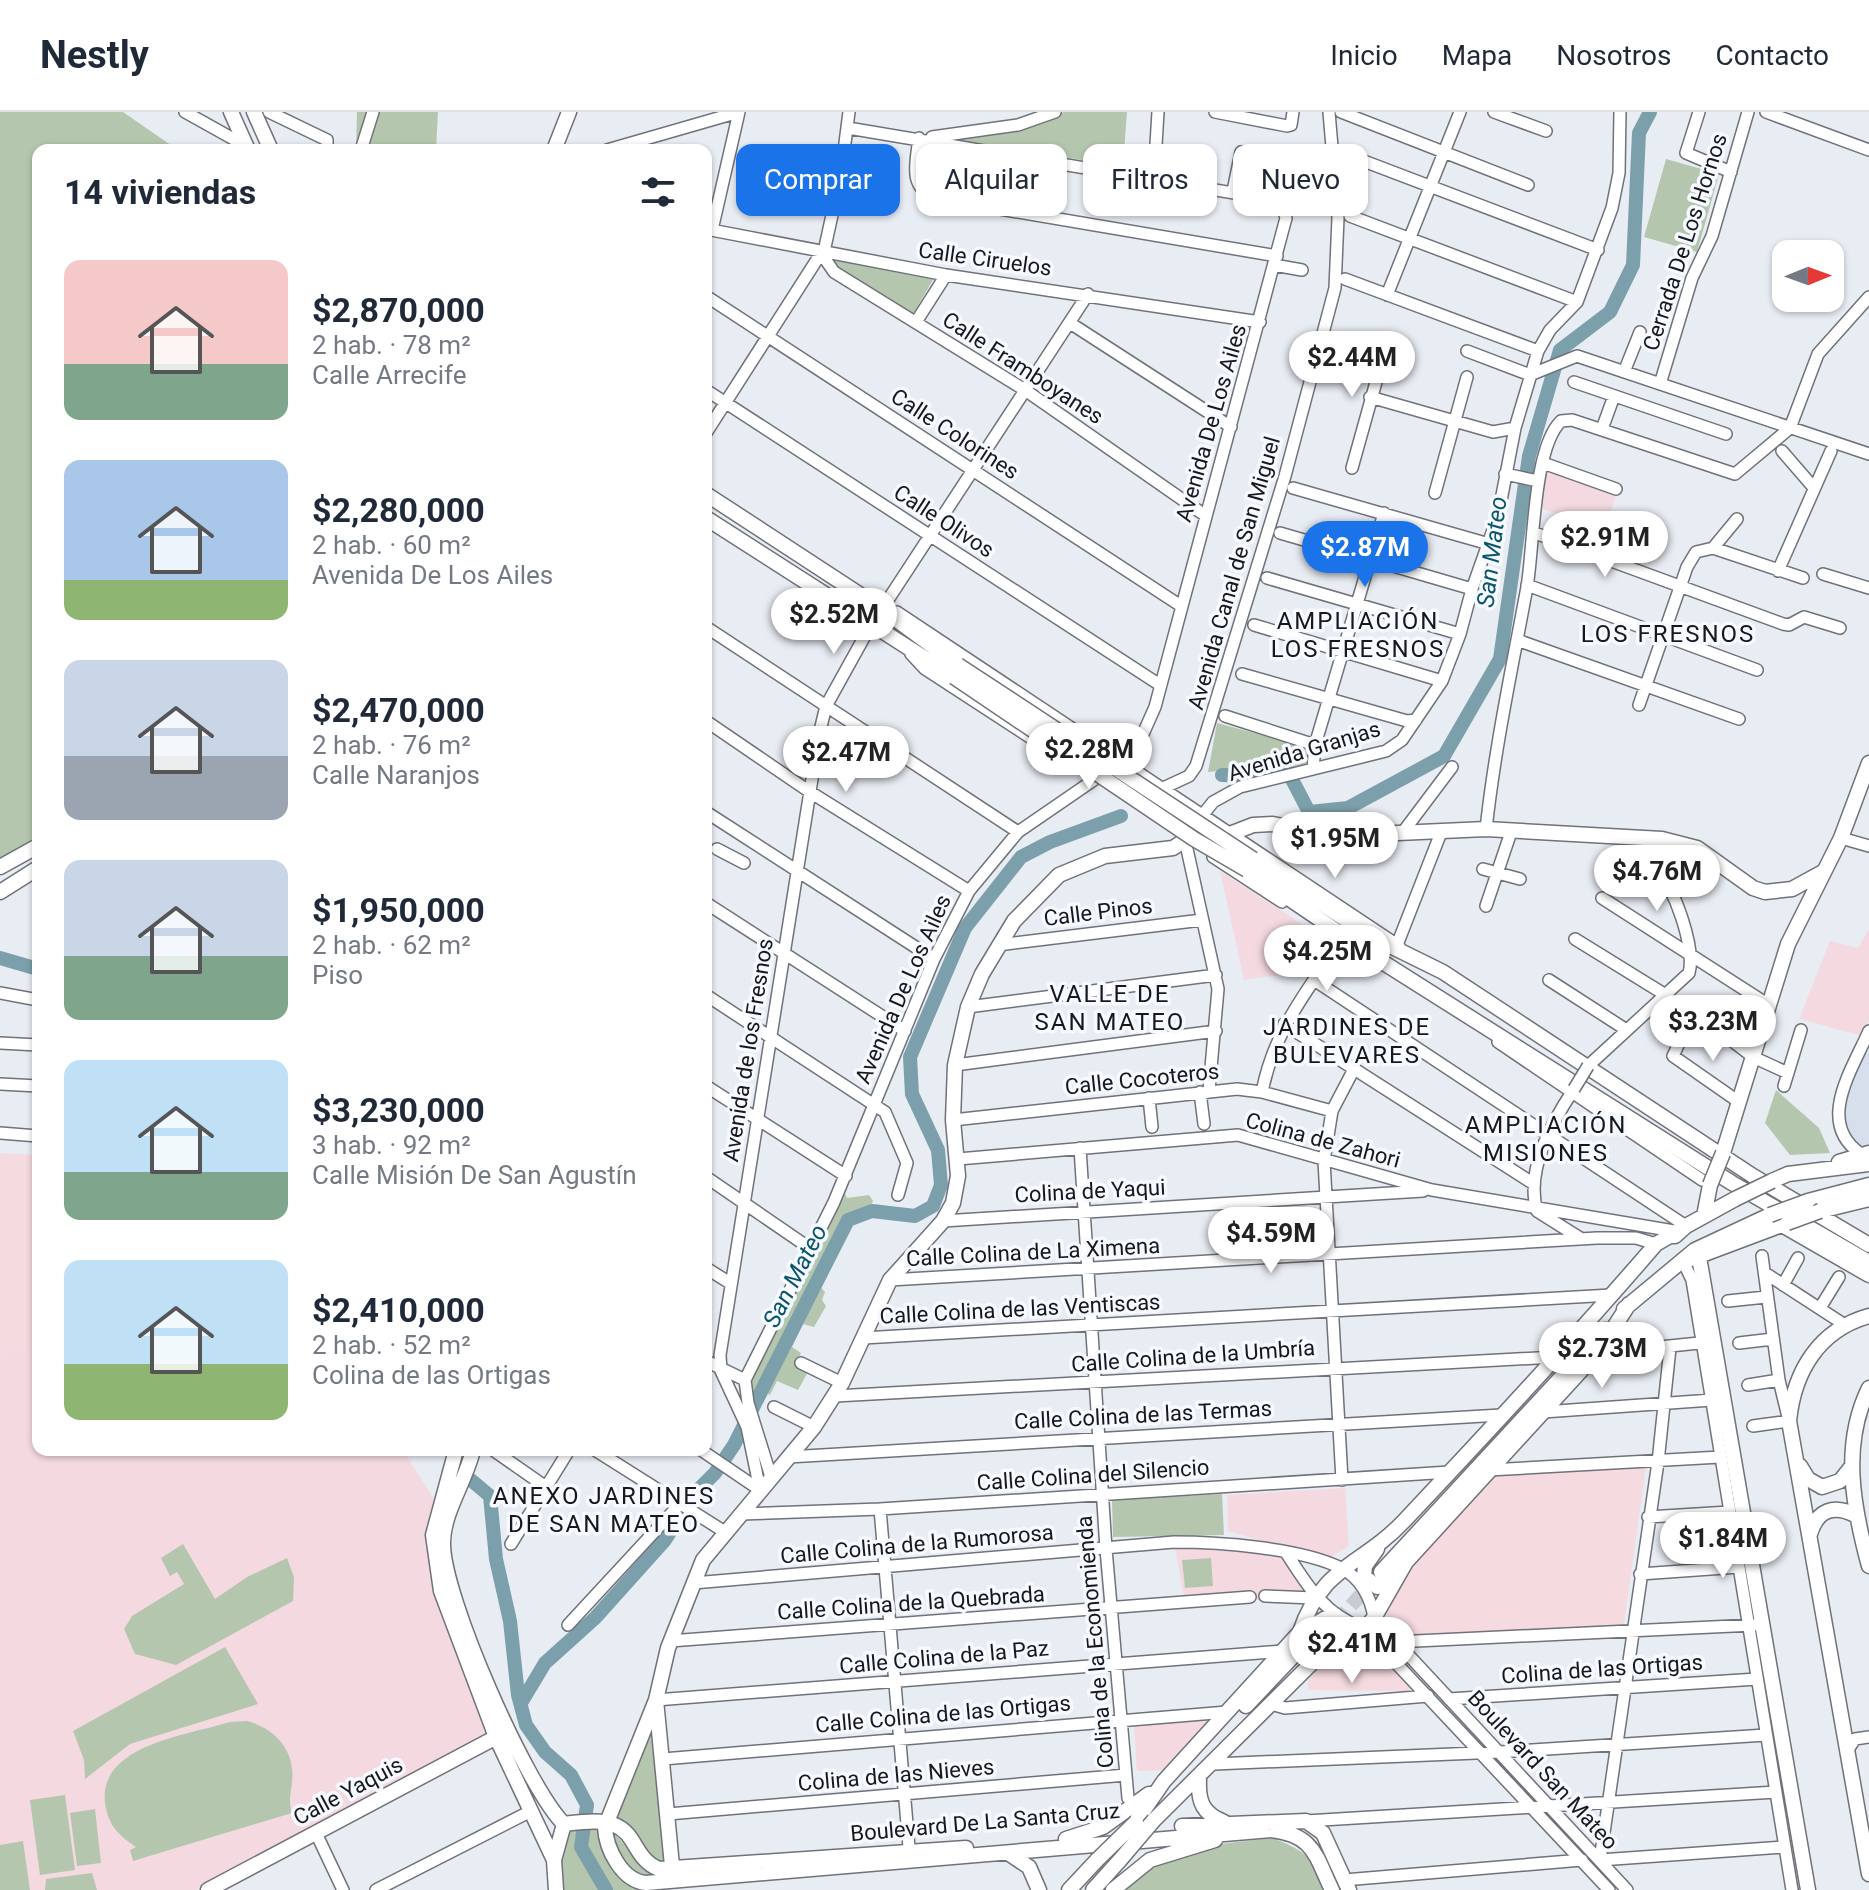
<!DOCTYPE html>
<html lang="es">
<head>
<meta charset="utf-8">
<style>
	:root { --surface:#fff; --page:#f6f6f7; --text:#1f2937; --muted:#747a83; --line:#e0e1e3; --accent:#1a73e8 }
	body { margin:0; font-family:Roboto,sans-serif; background:var(--page); color:var(--text); height:100vh; display:flex; flex-direction:column; font-size:30px; white-space:nowrap }
	* { box-sizing:border-box; margin:0 }
	p { font-size:26px; color:var(--muted) }
	.icon { flex:none; width:44px; height:44px; fill:none; stroke:currentColor; stroke-width:2; stroke-linecap:round; stroke-linejoin:round }
	.map { position:relative; flex:1; overflow:hidden }
	.details { position:absolute; left:32px; top:32px; width:680px; height:1312px; display:flex; flex-direction:column; background:var(--surface); border-radius:16px; box-shadow:0 2px 6px #0004 }
	.details>* { flex:none }
	.hud { position:absolute; left:736px; top:32px; width:760px; height:72px; display:flex; gap:16px }
	.needle { width:52px; rotate:89deg }
	.tools { position:absolute; left:1772px; top:128px; display:grid; gap:16px }
	.tools a { display:grid; place-items:center; width:72px; height:72px; border-radius:16px; background:var(--surface); box-shadow:0 2px 6px #0004; font-size:40px }
	.price { position:absolute; translate:-50% -68px; padding:0 18px; border-radius:28px; background:#fff; color:#222; font-size:26px; line-height:52px; filter:drop-shadow(0 2px 4px #0008) }
	.price::after { content:''; position:absolute; left:50%; top:48px; width:24px; height:18px; margin-left:-12px; background:inherit; clip-path:polygon(0 0,100% 0,50% 100%) }
	.price.selected { background:var(--accent); color:#fff }
	ul { padding:0; list-style:none }
	li { display:flex; align-items:center; gap:24px; height:200px; padding:0 32px }
	li span { display:grid; place-items:center; flex:none; width:224px; height:160px; border-radius:16px; color:#555 }
	li>.icon { margin-inline-start:auto }
	span .icon { width:96px; height:96px; fill:#fffc; stroke-width:1 }
	li b { font-size:34px }
	h2 { display:flex; justify-content:space-between; align-items:center; height:96px; padding:0 32px; font-size:34px }
	.pill { padding:0 28px; border-radius:16px; background:var(--surface); box-shadow:0 2px 6px #0004; font-size:28px; line-height:72px }
	.pill.selected { background:var(--accent); color:#fff }
	header { display:flex; align-items:center; gap:48px; box-sizing:border-box; height:112px; padding:0 40px; background:var(--surface); border-bottom:2px solid var(--line) }
	header strong { font-size:38px }
	nav { display:flex; gap:44px; margin-inline-start:auto; font-size:28px }
	.map>svg:first-child { display:block }
	.commercial { fill:#f5dadf }
	.built { fill:#d7dfed }
	.education { fill:#f4dae0 }
	.green { fill:#b4c7ae }
	.lines { fill:none; stroke-linecap:round; stroke-linejoin:round }
	.river { stroke:#7ca0ab; stroke-width:14 }
	.major-tunnel { stroke:#c8ccd2; stroke-width:14; stroke-dasharray:14 7; stroke-linecap:butt }
	.minor-casing { stroke:#6f7279; stroke-width:14 }
	.major-casing { stroke:#6f7279; stroke-width:17 }
	.minor { stroke:#fff; stroke-width:11 }
	.major { stroke:#fff; stroke-width:14 }
	.minor-bridge-casing { stroke:#6f7279; stroke-width:14; stroke-linecap:butt }
	.major-bridge-casing { stroke:#6f7279; stroke-width:17; stroke-linecap:butt }
	.minor-bridge { stroke:#fff; stroke-width:11 }
	.major-bridge { stroke:#fff; stroke-width:14 }
	.labels { text-anchor:middle; dominant-baseline:central; stroke-width:7; stroke-linejoin:round; paint-order:stroke }
	.street-label { font-size:22px; fill:#16181a; stroke:#f6f9ff }
	.water-label { font-size:24px; font-style:italic; fill:#0a5567; stroke:#f6f9ff }
	.neighbourhood-label { font-size:24px; letter-spacing:2px; fill:#16181a; stroke:#f6f9ff }
</style>
</head>
<body>
<header>
<strong>Nestly</strong>
<nav><a>Inicio</a><a>Mapa</a><a>Nosotros</a><a>Contacto</a></nav>
</header>
<div class="map">
<svg width="1869" height="1778" viewBox="0 0 1869 1778">
	<rect width="100%" height="100%" fill="#e8ecf3"/>
	<path class="commercial" d="M0,1041L38,1043V1227L0,1246Z
		M1646,1355L1624,1512L1400,1529L1392,1519L1386,1501L1408,1454L1493,1364Z
		M1365,1527L1412,1574L1409,1579L1308,1578V1569L1320,1553Z"/>
	<path class="built" d="M1865,940L1869,942V1035L1856,1034L1844,1016L1845,985Z"/>
	<path class="education" d="M1545,357L1617,380L1605,417L1540,396Z
		M1220,759L1316,821L1291,861L1244,868Z
		M1869,817V909L1862,924L1799,907L1830,829L1858,836Z
		M38,1227V1338H403L434,1387L425,1433L496,1625L332,1704L197,1778H0V1246Z
		M1345,1376L1349,1434L1331,1445L1305,1441L1228,1419L1227,1383Z
		M1174,1430L1287,1442L1314,1486L1185,1490Z
		M1217,1603L1166,1658L1137,1659L1134,1611Z"/>
	<path class="green" d="M0,0H123L178,38H38V726L0,748Z
		M357,0H438L436,38H356Z
		M1064,0H1127L1123,54L937,26L1020,16Z
		M1666,47L1719,62L1697,140L1644,125Z
		M828,146L934,166L912,204L837,159Z
		M1217,611L1310,636L1306,652L1288,657L1284,653L1208,660Z
		M1776,978L1819,1016L1830,1041L1790,1043L1765,1011Z
		M844,1079L847,1086L869,1083L873,1089L869,1098L846,1106L832,1147L818,1172L825,1180L822,1188L826,1194L814,1215L803,1212L792,1235L801,1241L796,1253L808,1260L798,1278L777,1269L770,1283L763,1279L752,1296L745,1268Z
		M1222,1382L1224,1423L1113,1425L1112,1388Z
		M183,1432L215,1487L247,1465L287,1446L294,1465L293,1489L176,1553L135,1542L124,1517L132,1504L184,1472L177,1460L170,1464L161,1446Z
		M1211,1446L1213,1474L1185,1476L1182,1448Z
		M225,1535L258,1592L130,1632L85,1667L84,1648L73,1619Z
		M649,1606L666,1753L655,1752L612,1706Z
		M247,1609C275,1616 296,1639 292,1670C291,1683 288,1687 292,1701L133,1749L130,1738L136,1735C118,1723 108,1713 105,1691C98,1633 188,1623 230,1610Z
		M65,1683L75,1758L40,1763L30,1688Z
		M95,1697L101,1751L77,1754L70,1701Z
		M586,1716L612,1718L644,1756L667,1771L661,1778H559L560,1744L568,1719Z
		M1272,1726C1306,1739 1313,1745 1328,1778H1117L1144,1754L1203,1734Z
		M23,1729L30,1778H0V1733Z
		M92,1761L97,1778H45L46,1767Z"/>
	<g class="lines">
		<path class="river" d="M1222,663L1247,664L1285,654L1309,700L1348,696L1444,644L1500,547L1529,344L1560,238L1610,200L1633,153L1639,21L1650,0
			M0,846L38,857
			M471,1368L490,1384L496,1447L510,1509L518,1583L526,1613L545,1640L571,1663L587,1693L581,1735L606,1778
			M521,1591L545,1551L595,1506L665,1428L695,1381L715,1361L734,1333L848,1108L872,1099L915,1104L933,1094L941,1073L938,1038L912,982L910,945L965,816L1021,745L1050,730L1121,704"/>
		<path class="major-tunnel" d="M1323,1525L1374,1468"/>
		<g class="minor-casing">
			<path id="minor" d="M185,0L246,34
				M269,0L327,28V38
				M1215,0L1287,14L1291,13L1293,0
				M1341,0L1528,73
				M1494,0L1546,19
				M1699,0L1686,41L1731,60
				M1766,0L1869,38
				M848,16L1281,89L1317,91
				M932,25L1018,13L1055,0
				M919,26C916,52 908,74 935,86L1277,144
				M361,38L373,0
				M607,38L739,0
				M1340,40L1598,138
				M788,53L841,62
				M1288,60L1317,66
				M1154,65L1158,0
				M1233,79L1241,40
				M1281,89L1291,42
				M1350,104L1577,190
				M706,117L946,163L1260,210
				M712,118L739,0
				M821,141L834,160L1025,278L1206,404
				M1274,153L1302,158
				M1345,167L1538,239
				M1387,183L1460,0
				M706,184L1181,494
				M916,210L946,163
				M1070,211L1231,315
				M1467,239L1530,263L1577,244L1869,342
				M1624,260L1640,220
				M1574,270L1726,322
				M1660,272L1692,166L1712,124L1748,0
				M706,278L1160,573
				M1370,285L1493,320L1515,316
				M1602,317L1614,284
				M706,321L825,135L841,62L849,0
				M1782,339L1814,376
				M1543,351L1616,377
				M1352,356L1388,227
				M1505,362L1538,369
				M1293,376L1489,432
				M1435,381L1467,265
				M1280,421L1472,477
				M1535,421L1783,512L1789,513L1804,505L1840,516
				M1713,436L1737,407
				M1778,459L1831,339
				M1823,462L1869,476
				M1267,466L1460,522
				M1527,473L1757,558
				M882,497L1088,182
				M897,500L1399,834
				M1254,513L1442,569
				M706,515L1018,720
				M1517,528L1739,607
				M911,542L925,557L1071,652
				M1242,562L1407,609L1416,608
				M1639,593L1687,455L1696,440L1713,436L1803,466
				M1225,604L1315,633
				M706,609L810,680L969,779
				M1313,657L1315,633L1384,401
				M1161,677L1189,664L1196,654L1285,364L1335,176L1338,106L1329,0
				M706,700L934,847
				M1194,714L1213,690L1240,675L1386,639L1402,628L1442,569L1460,522L1472,477L1498,404L1515,316L1538,239L1550,218L1577,190L1612,96L1619,61L1620,0
				M1486,717C1495,635 1512,556 1527,475C1534,434 1533,336 1561,309L1572,308L1735,362L1790,316L1818,242L1869,185
				M1403,720L1452,655
				M1841,726L1869,734
				M1185,728L1218,877L1209,978
				M717,737L744,751
				M1213,745L1282,790
				M1483,757L1520,767
				M1602,786L1767,892
				M706,791L905,919
				M1486,794L1511,720
				M1575,827L1664,882
				M998,833L1202,808
				M1397,833L1442,718
				M1314,868L1686,1114
				M1549,868L1625,917
				M0,881L38,888
				M706,883L885,1000L907,1051L898,1083
				M968,895L1216,863
				M1697,902L1753,945L1788,961
				M1284,912L1534,1072
				M1682,925L1673,944L1739,990
				M1498,930L1702,1068
				M0,931L38,933
				M955,953L1216,919
				M1588,954L1689,861C1696,837 1674,773 1655,755L1658,738
				M0,972L38,974
				M706,974L846,1064
				M1784,974L1801,918
				M1574,977C1552,1010 1525,1058 1537,1099L1580,1126
				M1200,980L1204,1012
				M1262,980C1274,919 1306,880 1340,830
				M1149,986L1152,1015
				M953,1008L1237,977L1262,980L1332,999
				M0,1021L38,1024
				M1080,1036L1106,1437L1128,1686
				M1861,1042C1815,1011 1852,958 1869,919
				M958,1047L1238,1023L1432,1078L1674,1119
				M706,1065L811,1137
				M943,1109L1423,1079
				M1682,1147L1692,1168L1792,1778
				M706,1156L730,1171
				M1765,1161L1845,1213
				M890,1168L1597,1126H1636L1656,1132
				M1783,1173L1798,1146
				M1728,1189L1766,1185
				M1820,1196L1839,1165
				M863,1226L1611,1183
				M1739,1231L1773,1227
				M1670,1236L1658,1350L1600,1748L1785,1735
				M1611,1240L1709,1230
				M706,1249L745,1268
				M801,1251L842,1271
				M1748,1273L1779,1268
				M835,1284L1555,1245
				M774,1295L814,1315
				M1543,1300L1712,1288
				M1753,1314L1789,1309L1779,1268L1762,1144
				M493,1338L546,1375
				M595,1338L725,1420
				M701,1338L760,1378
				M788,1345L1501,1303
				M1489,1358L1720,1345
				M771,1365L748,1291L745,1268L834,1090L934,847L969,779L1018,720L1120,650L1139,631L1155,595L1286,106L1281,89
				M1342,1368L1324,1049L1332,999L1354,957
				M760,1378L747,1315L721,1259L720,1243L819,623L826,594L872,511
				M880,1397L910,1747
				M740,1402L880,1397L1449,1360
				M1648,1405L1729,1400
				M511,1432L569,1338
				M1287,1442C1308,1475 1325,1503 1364,1517L1609,1778
				M1640,1462L1739,1455
				M693,1471L1174,1430C1219,1430 1301,1436 1341,1456C1361,1466 1371,1486 1374,1506L1627,1778
				M1265,1484L1314,1486
				M568,1513L680,1392
				M670,1529L1250,1485
				M1395,1530L1754,1513
				M1449,1587L1757,1567
				M656,1588L1283,1539
				M1271,1592L1285,1596L1428,1584
				M1847,1639L1855,1627L1869,1625
				M663,1647L1227,1600
				M1214,1652L1500,1640L1766,1623
				M668,1702L1126,1663
				M1306,1709L1776,1680
				M316,1721L343,1778
				M1344,1768L1582,1748
				M376,1778L531,1699"/>
		</g>
		<g class="major-casing">
			<path id="major" d="M231,0L248,38
				M254,0L271,38
				M554,38L569,0
				M706,382L882,497L958,553
				M706,406L954,565
				M1253,747L1374,826L1443,860L1753,1064L1869,1133
				M0,755L38,734
				M1247,758L1384,851L1732,1071L1869,1150
				M0,780L38,756
				M1723,1041L1788,832L1841,726L1869,651
				M1839,1050L1869,1041
				M1772,1069L1788,1062L1869,1052
				M1808,1089L1869,1073
				M1820,1099L1869,1087
				M1704,1104L1710,1073
				M1782,1113L1869,1163
				M1675,1124L1686,1114L1735,1087
				M1699,1145L1808,1778
				M1691,1147L1787,1111
				M1624,1197L1695,1138L1770,1103
				M1869,1204C1819,1218 1794,1259 1789,1309L1869,1762
				M1869,1276C1841,1333 1853,1395 1869,1454
				M456,1338L433,1423L441,1479L496,1625L554,1748
				M473,1338C466,1369 443,1400 443,1431C442,1483 527,1676 564,1712
				M1800,1354L1808,1367L1822,1375L1840,1369L1852,1354
				M1810,1422C1817,1398 1834,1392 1855,1403
				M1377,1437L1365,1454L1364,1464L1377,1475L1395,1460
				M1381,1460L1605,1218
				M1301,1520L1324,1507L1336,1520L1324,1537
				M656,1588L673,1764
				M1246,1594L1317,1519
				M1199,1668C1198,1690 1203,1702 1224,1710
				M1155,1707L1319,1544L1364,1517L1374,1506L1406,1450L1598,1240L1629,1192
				M1137,1708L1164,1669L1300,1520C1323,1452 1361,1455 1405,1408C1490,1318 1575,1226 1656,1132L1682,1117
				M564,1712C589,1709 618,1703 633,1730C640,1742 646,1752 659,1757L966,1736
				M1182,1714L1306,1709L1323,1721L1349,1778
				M1066,1727L1103,1715L1149,1682
				M1008,1741L1029,1755L1039,1778
				M208,1778L504,1621
				M556,1778L554,1748L564,1712
				M1069,1778L1097,1748
				M1093,1778L1120,1748
				M1113,1778L1150,1748L1215,1728
				M1332,1778C1315,1743 1314,1723 1271,1718L646,1771C622,1769 606,1737 605,1715L656,1588L668,1536L703,1448L814,1315L842,1271L890,1168L943,1109L953,1091L958,1064L953,1008L955,953L968,895L982,862L1014,809L1059,763L1105,744L1173,736L1185,728L1222,725L1253,713L1273,712L1332,724L1486,717L1662,727L1697,736L1753,776L1765,780L1792,777L1823,760"/>
		</g>
		<use href="#minor" class="minor"/>
		<use href="#major" class="major"/>
		<g class="minor-bridge-casing">
			<path id="minor-bridge" d="M1574,977L1588,954"/>
		</g>
		<g class="major-bridge-casing">
			<path id="major-bridge" d="M958,553L1253,747
				M954,565L1194,727L1247,758
				M1710,1073L1723,1041
				M1735,1087L1772,1069
				M1770,1103L1808,1089
				M1787,1111L1820,1099
				M1097,1748L1136,1710
				M1120,1748L1154,1708"/>
		</g>
		<use href="#minor-bridge" class="minor-bridge"/>
		<use href="#major-bridge" class="major-bridge"/>
	</g>
	<g class="labels">
		<g class="street-label">
			<text transform="translate(1685 130) rotate(-72)">Cerrada De Los Hornos</text>
			<text transform="translate(985 147) rotate(8)">Calle Ciruelos</text>
			<text transform="translate(1023 256) rotate(33)">Calle Framboyanes</text>
			<text transform="translate(1211 311) rotate(-74)">Avenida De Los Ailes</text>
			<text transform="translate(955 322) rotate(33)">Calle Colorines</text>
			<text transform="translate(944 409) rotate(33)">Calle Olivos</text>
			<text transform="translate(1234 461) rotate(-74)">Avenida Canal de San Miguel</text>
			<text transform="translate(1304 639) rotate(-17)">Avenida Granjas</text>
			<text transform="translate(1098 800) rotate(-7)">Calle Pinos</text>
			<text transform="translate(903 877) rotate(-66)">Avenida De Los Ailes</text>
			<text transform="translate(748 938) rotate(-81)">Avenida de los Fresnos</text>
			<text transform="translate(1142 967) rotate(-6)">Calle Cocoteros</text>
			<text transform="translate(1323 1028) rotate(15)">Colina de Zahori</text>
			<text transform="translate(1090 1079) rotate(-3)">Colina de Yaqui</text>
			<text transform="translate(1033 1140) rotate(-3)">Calle Colina de La Ximena</text>
			<text transform="translate(1020 1197) rotate(-3)">Calle Colina de las Ventiscas</text>
			<text transform="translate(1193 1244) rotate(-4)">Calle Colina de la Umbría</text>
			<text transform="translate(1143 1303) rotate(-3)">Calle Colina de las Termas</text>
			<text transform="translate(1093 1363) rotate(-4)">Calle Colina del Silencio</text>
			<text transform="translate(917 1432) rotate(-5)">Calle Colina de la Rumorosa</text>
			<text transform="translate(911 1491) rotate(-4)">Calle Colina de la Quebrada</text>
			<text transform="translate(1095 1530) rotate(-95)">Colina de la Economienda</text>
			<text transform="translate(944 1545) rotate(-5)">Calle Colina de la Paz</text>
			<text transform="translate(1602 1557) rotate(-4)">Colina de las Ortigas</text>
			<text transform="translate(943 1602) rotate(-5)">Calle Colina de las Ortigas</text>
			<text transform="translate(1543 1658) rotate(47)">Boulevard San Mateo</text>
			<text transform="translate(896 1663) rotate(-5)">Colina de las Nieves</text>
			<text transform="translate(348 1679) rotate(-28)">Calle Yaquis</text>
			<text transform="translate(985 1710) rotate(-5)">Boulevard De La Santa Cruz</text>
		</g>
		<g class="water-label">
			<text transform="translate(1492 440) rotate(-83)">San Mateo</text>
			<text transform="translate(795 1164) rotate(-63)">San Mateo</text>
		</g>
		<g class="neighbourhood-label">
			<text x="1358" y="509">AMPLIACIÓN<tspan x="1358" dy="28">LOS FRESNOS</tspan></text>
			<text x="1668" y="522">LOS FRESNOS</text>
			<text x="1110" y="882">VALLE DE<tspan x="1110" dy="28">SAN MATEO</tspan></text>
			<text x="1347" y="915">JARDINES DE<tspan x="1347" dy="28">BULEVARES</tspan></text>
			<text x="1546" y="1013">AMPLIACIÓN<tspan x="1546" dy="28">MISIONES</tspan></text>
			<text x="604" y="1384">ANEXO JARDINES<tspan x="604" dy="28">DE SAN MATEO</tspan></text>
		</g>
	</g>
</svg>
<div class="tools">
<a><svg class="needle" viewBox="-14 -14 28 28"><path d="M0-13l5 13h-10z" fill="#e53935"/><path d="M0 13l5-13h-10z" fill="#747a83"/></svg></a>
</div>
<b class="price" style="left:1352px;top:287px">$2.44M</b>
<b class="price" style="left:1605px;top:467px">$2.91M</b>
<b class="price selected" style="left:1365px;top:477px">$2.87M</b>
<b class="price" style="left:834px;top:544px">$2.52M</b>
<b class="price" style="left:1089px;top:679px">$2.28M</b>
<b class="price" style="left:846px;top:682px">$2.47M</b>
<b class="price" style="left:1335px;top:768px">$1.95M</b>
<b class="price" style="left:1657px;top:801px">$4.76M</b>
<b class="price" style="left:1327px;top:881px">$4.25M</b>
<b class="price" style="left:1713px;top:951px">$3.23M</b>
<b class="price" style="left:1271px;top:1163px">$4.59M</b>
<b class="price" style="left:1602px;top:1278px">$2.73M</b>
<b class="price" style="left:1723px;top:1468px">$1.84M</b>
<b class="price" style="left:1352px;top:1573px">$2.41M</b>
<div class="hud">
<a class="pill selected">Comprar</a>
<a class="pill">Alquilar</a>
<a class="pill">Filtros</a>
<a class="pill">Nuevo</a>
</div>
<section class="details">
<h2>14 viviendas<svg class="icon" aria-label="filters" viewBox="0 0 24 24"><path d="M4 7h16M4 17h16"/><circle cx="9" cy="7" r="2"/><circle cx="15" cy="17" r="2"/></svg></h2>
<ul>
<li><span style="background:linear-gradient(#f6c9c9 65%,#7fa58c 0)"><svg class="icon" aria-label="home" viewBox="0 0 24 24"><path d="M3 11l9-7 9 7M6 9v11h12V9"/></svg></span><div><b>$2,870,000</b><p>2 hab. · 78 m²</p><p>Calle Arrecife</p></div></li>
<li><span style="background:linear-gradient(#a9c7e8 75%,#8fb573 0)"><svg class="icon" aria-label="home" viewBox="0 0 24 24"><path d="M3 11l9-7 9 7M6 9v11h12V9"/></svg></span><div><b>$2,280,000</b><p>2 hab. · 60 m²</p><p>Avenida De Los Ailes</p></div></li>
<li><span style="background:linear-gradient(#c9d6e8 60%,#9aa5b1 0)"><svg class="icon" aria-label="home" viewBox="0 0 24 24"><path d="M3 11l9-7 9 7M6 9v11h12V9"/></svg></span><div><b>$2,470,000</b><p>2 hab. · 76 m²</p><p>Calle Naranjos</p></div></li>
<li><span style="background:linear-gradient(#c9d6e8 60%,#7fa58c 0)"><svg class="icon" aria-label="home" viewBox="0 0 24 24"><path d="M3 11l9-7 9 7M6 9v11h12V9"/></svg></span><div><b>$1,950,000</b><p>2 hab. · 62 m²</p><p>Piso</p></div></li>
<li><span style="background:linear-gradient(#bfe0f5 70%,#7fa58c 0)"><svg class="icon" aria-label="home" viewBox="0 0 24 24"><path d="M3 11l9-7 9 7M6 9v11h12V9"/></svg></span><div><b>$3,230,000</b><p>3 hab. · 92 m²</p><p>Calle Misión De San Agustín</p></div></li>
<li><span style="background:linear-gradient(#bfe0f5 65%,#8fb573 0)"><svg class="icon" aria-label="home" viewBox="0 0 24 24"><path d="M3 11l9-7 9 7M6 9v11h12V9"/></svg></span><div><b>$2,410,000</b><p>2 hab. · 52 m²</p><p>Colina de las Ortigas</p></div></li>
</ul>
</section>
</div>
</body>
</html>
